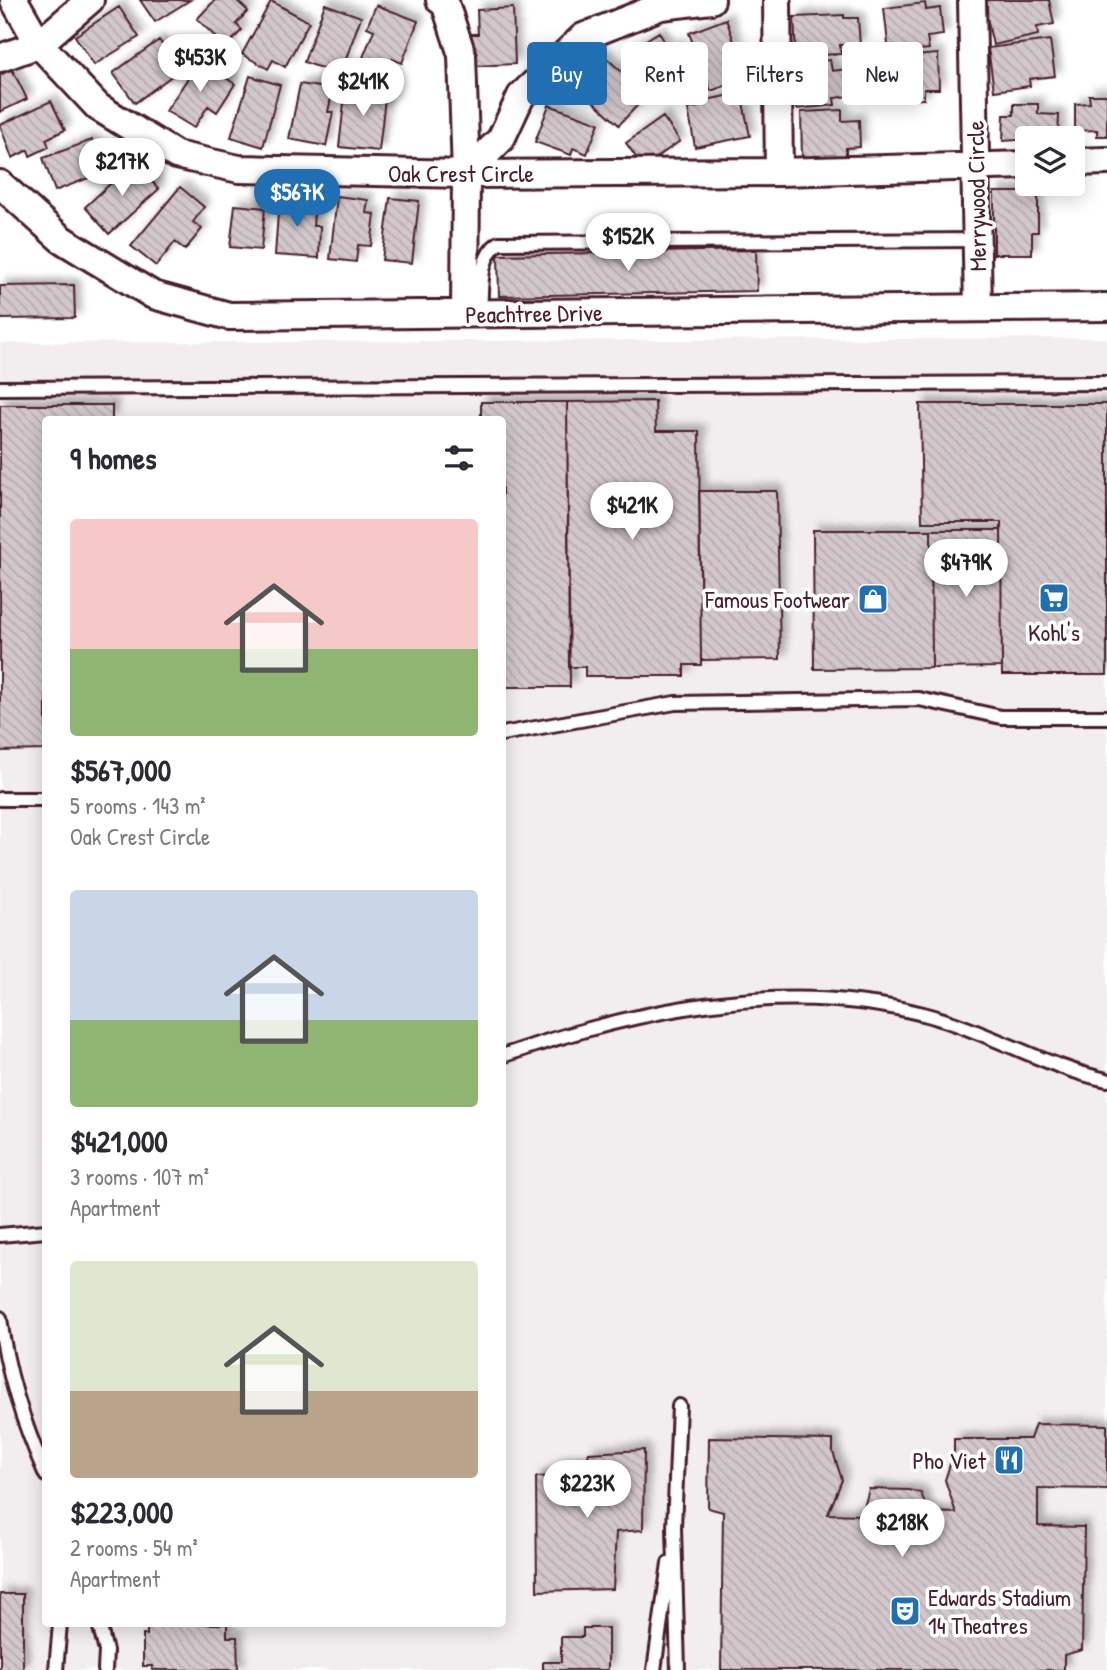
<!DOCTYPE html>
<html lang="en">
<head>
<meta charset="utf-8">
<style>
	:root { --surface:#fff; --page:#f2f2f3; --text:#2b2b33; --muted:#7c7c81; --accent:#1f6fb2 }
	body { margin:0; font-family:"Patrick Hand",sans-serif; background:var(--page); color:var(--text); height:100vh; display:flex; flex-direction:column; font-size:26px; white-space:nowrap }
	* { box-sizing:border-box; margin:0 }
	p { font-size:23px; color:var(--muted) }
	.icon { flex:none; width:38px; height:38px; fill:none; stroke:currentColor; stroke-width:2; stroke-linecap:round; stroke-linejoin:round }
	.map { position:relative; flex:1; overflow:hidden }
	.details { position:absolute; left:42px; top:416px; width:464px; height:1211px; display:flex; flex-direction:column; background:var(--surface); border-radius:7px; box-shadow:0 4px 18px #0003 }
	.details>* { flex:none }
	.banner { position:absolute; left:527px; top:42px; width:474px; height:63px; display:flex; gap:14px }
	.buttons { position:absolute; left:1015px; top:126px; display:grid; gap:14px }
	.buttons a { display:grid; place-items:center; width:70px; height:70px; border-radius:7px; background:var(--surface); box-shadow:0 4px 18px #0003; font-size:35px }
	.price { position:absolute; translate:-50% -60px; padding:0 16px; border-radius:24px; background:#fff; color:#222; font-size:23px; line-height:46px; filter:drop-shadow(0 2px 4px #0008) }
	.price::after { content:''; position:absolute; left:50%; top:42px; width:21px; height:16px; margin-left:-10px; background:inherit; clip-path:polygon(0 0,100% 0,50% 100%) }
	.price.on { background:var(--accent); color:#fff }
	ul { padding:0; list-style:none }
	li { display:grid; align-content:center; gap:14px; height:371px; padding:0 28px }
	li span { display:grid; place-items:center; height:217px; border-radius:7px; color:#555 }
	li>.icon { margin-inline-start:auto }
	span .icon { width:126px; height:126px; fill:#fffc; stroke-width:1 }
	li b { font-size:30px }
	h2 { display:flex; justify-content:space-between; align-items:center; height:84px; padding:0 28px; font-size:30px }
	.tag { padding:0 24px; border-radius:7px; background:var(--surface); box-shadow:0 4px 18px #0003; font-size:24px; line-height:63px }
	.tag.on { background:var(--accent); color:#fff }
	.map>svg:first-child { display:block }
	.built { fill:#f2eeef; fill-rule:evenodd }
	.building { fill:url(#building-back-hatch); stroke:#4a1f2b; stroke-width:2; filter:url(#shadow) }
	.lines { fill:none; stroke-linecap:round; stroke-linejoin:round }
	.service-casing { stroke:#4a1f2b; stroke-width:18 }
	.minor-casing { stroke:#4a1f2b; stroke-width:32 }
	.service { stroke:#fff; stroke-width:12 }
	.minor { stroke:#fff; stroke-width:26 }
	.labels { text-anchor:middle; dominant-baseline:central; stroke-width:7; stroke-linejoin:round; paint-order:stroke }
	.street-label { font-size:24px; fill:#4a1f2b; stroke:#fff }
	.poi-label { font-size:24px; fill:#4a1f2b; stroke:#fff; text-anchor:end }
</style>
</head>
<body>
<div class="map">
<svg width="1107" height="1670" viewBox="0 0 1107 1670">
	<defs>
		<pattern id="building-back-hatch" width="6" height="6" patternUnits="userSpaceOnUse" patternTransform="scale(1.75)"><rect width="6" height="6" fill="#d2c7cb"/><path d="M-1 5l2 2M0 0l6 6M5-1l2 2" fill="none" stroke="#b6aaae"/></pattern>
		<filter id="shadow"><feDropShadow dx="6" dy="-6" stdDeviation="3.5" flood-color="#0004"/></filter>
	</defs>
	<rect width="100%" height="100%" fill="#fff"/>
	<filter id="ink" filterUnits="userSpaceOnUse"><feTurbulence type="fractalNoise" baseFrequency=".0143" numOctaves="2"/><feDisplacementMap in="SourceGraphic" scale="14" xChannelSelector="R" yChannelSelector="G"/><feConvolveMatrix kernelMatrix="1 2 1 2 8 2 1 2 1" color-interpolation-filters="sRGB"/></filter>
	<g filter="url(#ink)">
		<path class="built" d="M1107,338V1670H0V343ZM46,420H502V1624H46Z"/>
		<path class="building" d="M140,0H190L155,22Z
			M215,0H236L248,11L236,24L242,30L226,47L197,19Z
			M983,0H1049L1054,24L1037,27L1038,35L993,45Z
			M271,1L309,22L285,67L273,60L268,69L242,54Z
			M925,3L926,10L940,8L943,35L927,37L929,49L889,53L884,8Z
			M325,4L361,17L340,75L304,62Z
			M376,5L418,21L402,63L392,59L385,75L360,65L374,30L367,27Z
			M119,7L139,37L94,65L75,36Z
			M513,8L515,64L473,66L471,34H478L477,10Z
			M844,15V18H858L860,45H840L841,54L796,56L794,17Z
			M726,19L747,78L711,91L689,33Z
			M659,32L669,50L678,45L693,70L684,76L692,89L666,104L633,48Z
			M159,40L181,69L135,103L113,73Z
			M1050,40L1055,76L1029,79L1030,86L994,91L988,48Z
			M601,53L647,95L619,125L573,83Z
			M938,54L939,89H924V99L879,101L877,69L888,68V58Z
			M200,60L235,84L217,112L208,106L194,128L166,111Z
			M830,60L832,71L855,68L858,95L834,98L835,105L797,109L792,64Z
			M12,69L27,99L0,112V75Z
			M250,76L280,85L263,147L231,137Z
			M300,84L333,89L328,112H333L326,146L289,139Z
			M346,85L386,89L379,151L339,147Z
			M741,93L750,136L695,147L688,109L702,106L701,101Z
			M1089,95H1107V136H1097V130L1075,131V104L1090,103Z
			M51,101L65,130L46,139L49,147L30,156L28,150L12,158L0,125Z
			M1014,104H1038V114L1059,115L1058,137L1003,141L1004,115H1014Z
			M549,105L599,123L587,154L573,148L571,155L535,142Z
			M842,110V121L859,120L860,147L846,148V157L802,158L801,112Z
			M663,117L680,141L643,167L626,143Z
			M92,140L104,172L55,191L43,158Z
			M134,162L159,189L109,234L85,207Z
			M180,187L204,207L193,222L202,229L185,250L175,242L156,266L131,246Z
			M994,192H1038V232H1032V254H994Z
			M337,196L368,200L366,213L375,214L371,246L358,245L356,262L330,259Z
			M279,198L315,200L313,226H320L319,258L275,255Z
			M390,198L419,201L412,263L382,260Z
			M235,205L265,208L261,250L230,247Z
			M756,250L757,291L499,296L498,255Z
			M74,285L75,318L0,319V286Z
			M655,401L656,431H699L701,665H684V676H585V667H569L567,402Z
			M481,402H567L570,687H502V420H481Z
			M920,404H1107V675H1002L1001,522H922Z
			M0,405H112V420H46V750L0,751Z
			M699,491H777L780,659L701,660Z
			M813,530H931L932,668L814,669Z
			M931,530H1001L1002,667L932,668Z
			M1035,1424L1107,1425V1489L1038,1488V1526L1084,1527L1082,1650L1064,1655V1670H721L723,1512L708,1508L709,1438L833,1440V1452L842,1480L828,1514L862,1515L869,1489L909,1490L921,1493L928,1512L956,1513L945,1480L954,1452V1439H1030Z
			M644,1450L643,1530L616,1532L613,1589L537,1591L536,1477L559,1476L563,1465L586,1463L589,1453Z
			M0,1594H23V1670H0Z
			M147,1624H227V1637H237L238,1670H152V1666H143V1635H147Z
			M583,1628H608V1670H543V1662H561V1637H583Z"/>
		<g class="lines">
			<g class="service-casing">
				<path id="service" d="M480,313C482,290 478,257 499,243L977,240
					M0,388L1107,383
					M502,734L675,703L919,699L1001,717H1107
					M0,799H46
					M502,1056C635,1010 783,978 923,1014C986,1030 1045,1067 1107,1080
					M0,1235L46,1231
					M0,1318C7,1374 23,1423 46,1475
					M99,1624L106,1651L105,1670
					M56,1670L60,1624
					M654,1670L669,1563
					M678,1670L674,1528L679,1406"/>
			</g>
			<g class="minor-casing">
				<path id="minor" d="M14,0L39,44L98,107L176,155L239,169L466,174L779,172L1027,165
					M440,0L445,3L462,55L466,174L465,313
					M777,0L779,172
					M972,0L978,308
					M0,58L39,44L90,0
					M1073,162L1107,161
					M466,174L501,139L521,96L583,37L661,6L711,0
					M0,184L61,239L153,295L229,316L1107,307"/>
			</g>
			<use href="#service" class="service"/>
			<use href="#minor" class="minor"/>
		</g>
	</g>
	<defs>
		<g id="supermarket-square" transform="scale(1.575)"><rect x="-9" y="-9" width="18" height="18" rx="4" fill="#1f6fb2" stroke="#fff"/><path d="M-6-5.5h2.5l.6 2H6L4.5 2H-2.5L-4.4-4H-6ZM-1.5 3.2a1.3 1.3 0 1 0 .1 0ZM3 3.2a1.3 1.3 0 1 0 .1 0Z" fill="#fff"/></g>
		<g id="shop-square" transform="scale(1.575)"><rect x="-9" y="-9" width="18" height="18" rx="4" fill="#1f6fb2" stroke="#fff"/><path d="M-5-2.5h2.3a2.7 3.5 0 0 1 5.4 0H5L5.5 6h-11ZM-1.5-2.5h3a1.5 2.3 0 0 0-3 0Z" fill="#fff"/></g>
		<g id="restaurant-square" transform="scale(1.575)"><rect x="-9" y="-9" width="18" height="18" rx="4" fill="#1f6fb2" stroke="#fff"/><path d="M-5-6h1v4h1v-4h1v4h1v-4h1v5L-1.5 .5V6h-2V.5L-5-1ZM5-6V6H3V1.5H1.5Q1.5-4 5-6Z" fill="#fff"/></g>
		<g id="theatre-square" transform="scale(1.575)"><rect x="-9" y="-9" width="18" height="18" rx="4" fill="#1f6fb2" stroke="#fff"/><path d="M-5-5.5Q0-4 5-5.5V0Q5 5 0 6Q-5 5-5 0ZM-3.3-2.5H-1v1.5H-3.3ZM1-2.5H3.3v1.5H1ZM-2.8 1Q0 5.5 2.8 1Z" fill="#fff"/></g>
	</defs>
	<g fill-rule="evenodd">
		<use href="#supermarket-square" x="1054" y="598"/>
		<use href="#shop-square" x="873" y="599"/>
		<use href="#restaurant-square" x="1009" y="1460"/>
		<use href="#theatre-square" x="905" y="1611"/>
	</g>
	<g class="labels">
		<g class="street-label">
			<text x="461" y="173">Oak Crest Circle</text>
			<text transform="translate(976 196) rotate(-91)">Merrywood Circle</text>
			<text transform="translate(534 313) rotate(-1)">Peachtree Drive</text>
		</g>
		<g class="poi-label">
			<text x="850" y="599">Famous Footwear</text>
			<text x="1054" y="632" text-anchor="middle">Kohl's</text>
			<text x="986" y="1460">Pho Viet</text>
			<text x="928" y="1597" text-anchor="start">Edwards Stadium<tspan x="928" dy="28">14 Theatres</tspan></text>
		</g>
	</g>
</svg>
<div class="buttons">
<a><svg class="icon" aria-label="layers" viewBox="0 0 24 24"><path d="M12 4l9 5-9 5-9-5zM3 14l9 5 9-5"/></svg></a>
</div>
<b class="price" style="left:200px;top:94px">$453K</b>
<b class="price" style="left:363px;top:118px">$241K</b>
<b class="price" style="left:122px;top:198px">$217K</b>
<b class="price on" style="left:297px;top:229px">$567K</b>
<b class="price" style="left:628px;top:273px">$152K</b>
<b class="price" style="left:632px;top:542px">$421K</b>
<b class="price" style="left:966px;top:599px">$479K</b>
<b class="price" style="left:587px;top:1520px">$223K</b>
<b class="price" style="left:902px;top:1559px">$218K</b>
<div class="banner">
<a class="tag on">Buy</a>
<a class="tag">Rent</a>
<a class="tag">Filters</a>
<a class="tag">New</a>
</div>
<section class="details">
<h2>9 homes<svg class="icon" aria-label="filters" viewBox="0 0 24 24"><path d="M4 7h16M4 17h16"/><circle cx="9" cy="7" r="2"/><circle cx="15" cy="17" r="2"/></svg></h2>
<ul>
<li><span style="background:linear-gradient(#f6c9c9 60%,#8fb573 0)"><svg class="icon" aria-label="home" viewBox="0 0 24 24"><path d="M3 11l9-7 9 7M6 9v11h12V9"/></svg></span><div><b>$567,000</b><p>5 rooms · 143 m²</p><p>Oak Crest Circle</p></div></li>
<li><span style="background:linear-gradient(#c9d6e8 60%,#8fb573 0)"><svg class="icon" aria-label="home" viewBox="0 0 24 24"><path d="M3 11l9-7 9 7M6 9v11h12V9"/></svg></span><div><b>$421,000</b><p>3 rooms · 107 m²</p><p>Apartment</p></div></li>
<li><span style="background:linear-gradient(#dfe7d0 60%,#b9a48a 0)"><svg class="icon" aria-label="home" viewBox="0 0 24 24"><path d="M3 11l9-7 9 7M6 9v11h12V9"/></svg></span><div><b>$223,000</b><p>2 rooms · 54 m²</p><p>Apartment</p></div></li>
</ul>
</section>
</div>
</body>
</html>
